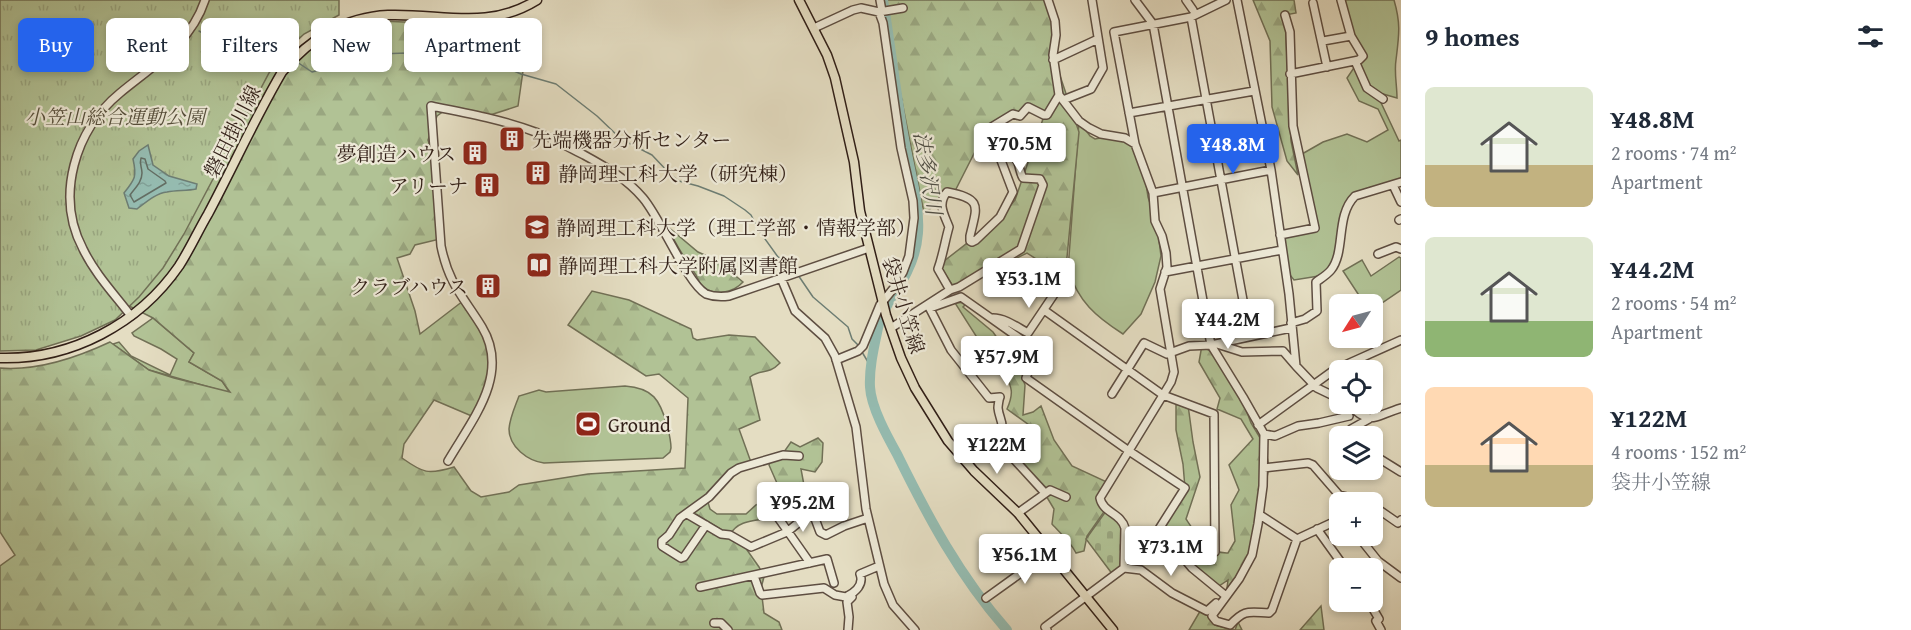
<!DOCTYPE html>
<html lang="en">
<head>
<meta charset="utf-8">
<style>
	:root { --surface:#fff; --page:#f6f6f7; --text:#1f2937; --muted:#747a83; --accent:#2563eb }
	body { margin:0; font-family:"Gentium Book Plus","Noto Serif JP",serif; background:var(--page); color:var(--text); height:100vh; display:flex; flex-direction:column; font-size:22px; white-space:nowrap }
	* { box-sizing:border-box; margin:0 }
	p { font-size:20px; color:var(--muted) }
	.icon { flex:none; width:33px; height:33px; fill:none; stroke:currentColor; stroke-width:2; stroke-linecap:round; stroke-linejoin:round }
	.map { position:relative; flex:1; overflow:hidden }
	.details { display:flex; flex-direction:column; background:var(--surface); width:510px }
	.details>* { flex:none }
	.banner { position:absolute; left:18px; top:18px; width:570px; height:54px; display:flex; gap:12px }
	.needle { width:39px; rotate:234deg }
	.fabs { position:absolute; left:1329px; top:294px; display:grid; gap:12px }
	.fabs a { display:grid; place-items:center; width:54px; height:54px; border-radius:9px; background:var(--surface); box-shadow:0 3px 9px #0003; font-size:30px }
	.price { position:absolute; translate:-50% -51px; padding:0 14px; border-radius:6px; background:#fff; color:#222; font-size:20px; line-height:39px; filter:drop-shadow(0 2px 3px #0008) }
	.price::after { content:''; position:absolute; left:50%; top:36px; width:18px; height:14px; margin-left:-9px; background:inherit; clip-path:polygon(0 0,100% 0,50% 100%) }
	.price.selected { background:var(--accent); color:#fff }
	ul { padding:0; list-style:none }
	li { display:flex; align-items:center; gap:18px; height:150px; padding:0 24px }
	li span { display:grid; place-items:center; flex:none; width:168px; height:120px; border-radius:9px; color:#555 }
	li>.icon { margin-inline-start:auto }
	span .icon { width:72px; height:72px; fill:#fffc; stroke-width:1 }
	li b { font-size:26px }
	h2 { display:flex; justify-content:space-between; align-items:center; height:72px; padding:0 24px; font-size:26px }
	.tag { padding:0 21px; border-radius:9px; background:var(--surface); box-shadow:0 3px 9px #0003; font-size:21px; line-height:54px }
	.tag.selected { background:var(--accent); color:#fff }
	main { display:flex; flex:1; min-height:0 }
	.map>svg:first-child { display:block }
	.grass { fill:#b1c295; stroke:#717056; stroke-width:1.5 }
	.forest { fill:url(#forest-firs); stroke:#717056; stroke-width:1.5 }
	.cemetery { fill:url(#cemetery-stones); stroke:#717056; stroke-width:1.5 }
	.park { fill:url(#park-tufts); stroke:#717056; stroke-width:1.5 }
	.water { fill:url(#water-ripples); stroke:#6d7d73; stroke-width:1.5 }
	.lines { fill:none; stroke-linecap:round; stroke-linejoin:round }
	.shore { stroke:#636e64; stroke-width:1.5 }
	.stream { stroke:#6d7d73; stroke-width:1.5 }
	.river { stroke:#95bcb1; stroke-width:10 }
	.minor-casing { stroke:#5e4e42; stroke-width:10 }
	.major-casing { stroke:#311f17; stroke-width:11 }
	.minor { stroke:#ede9d7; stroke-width:7 }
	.major { stroke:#e4ddc2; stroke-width:8 }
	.labels { text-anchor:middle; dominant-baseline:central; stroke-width:4.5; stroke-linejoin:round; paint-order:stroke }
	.park-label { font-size:20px; font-style:italic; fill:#57503d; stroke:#ede9d7 }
	.street-label { font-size:20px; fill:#311f17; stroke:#ede9d7 }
	.poi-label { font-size:20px; fill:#311f17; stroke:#ede9d7; text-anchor:start }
	.water-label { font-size:21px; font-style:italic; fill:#4f4e45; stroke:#ede9d7 }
</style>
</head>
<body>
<main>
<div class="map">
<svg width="1401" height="630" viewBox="0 0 1401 630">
	<defs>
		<pattern id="forest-firs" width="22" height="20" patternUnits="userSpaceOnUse" patternTransform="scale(1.5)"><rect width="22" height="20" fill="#b1c295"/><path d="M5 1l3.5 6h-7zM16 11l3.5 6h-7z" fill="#99a680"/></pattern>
		<pattern id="cemetery-stones" width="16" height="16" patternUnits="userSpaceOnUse" patternTransform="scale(1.5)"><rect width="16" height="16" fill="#b1c295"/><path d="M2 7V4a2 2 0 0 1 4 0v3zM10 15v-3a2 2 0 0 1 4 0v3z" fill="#99a680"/></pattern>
		<pattern id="park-tufts" width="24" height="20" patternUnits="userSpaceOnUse" patternTransform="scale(1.5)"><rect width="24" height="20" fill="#b1c295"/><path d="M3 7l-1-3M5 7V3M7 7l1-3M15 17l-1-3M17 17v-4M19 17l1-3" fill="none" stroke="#99a680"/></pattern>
		<pattern id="water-ripples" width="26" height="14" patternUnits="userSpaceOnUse" patternTransform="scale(1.5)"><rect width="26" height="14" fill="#95bcb1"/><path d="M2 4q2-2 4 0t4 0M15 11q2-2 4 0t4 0" fill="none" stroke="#81a198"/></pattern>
	</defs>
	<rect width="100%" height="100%" fill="#e4ddc2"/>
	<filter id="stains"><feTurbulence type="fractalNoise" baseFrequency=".00333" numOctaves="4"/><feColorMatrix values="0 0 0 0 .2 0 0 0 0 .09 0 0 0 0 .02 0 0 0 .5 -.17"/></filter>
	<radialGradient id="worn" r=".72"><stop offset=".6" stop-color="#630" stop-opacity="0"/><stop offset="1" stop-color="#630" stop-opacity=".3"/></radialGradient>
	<path class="grass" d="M1341,0H1394C1401,24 1399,35 1396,60C1394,72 1397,85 1397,98L1376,92L1399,141L1401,140V183L1358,195L1349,202L1336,260L1325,275L1294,280L1290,275L1281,239L1311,229L1302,154L1323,142L1347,134L1367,142L1388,130L1378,109L1359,101L1347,78L1362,56Z
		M1079,121L1090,136L1095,139L1111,136L1125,138L1136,149L1144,170L1148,197L1157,224L1161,256L1155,282L1141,314L1123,334C1095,316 1079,302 1068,270Z
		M1399,257L1401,258V290L1376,307L1372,304L1364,303L1343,271L1362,260L1371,276Z
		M968,302L963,307L993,332L1007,352L1026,376L1014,371L1005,373L997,369L955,303Z
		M153,318L194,353L189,362L222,381L230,393L149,370L113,344L119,342L131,356L170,375L177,359L161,349L134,336L132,333Z
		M625,386C653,388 660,400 667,425C669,433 671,440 671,448L670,452L663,458L544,463C528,461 509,447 509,429C510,417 515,407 519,396L539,390L546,392Z"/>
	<path class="forest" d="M0,0L272,54L290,66L319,41L350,27L380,21L428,23L437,33C470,36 499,35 530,22L518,106L484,117L444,111L437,116L428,140L435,161L440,239L415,245L410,254L397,258L415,311L420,334L463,301L487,337L492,374L474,417L434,400L404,444L402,458C423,473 428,475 454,467L471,491L481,497L509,492L519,485L588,474L685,468L688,398L659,374L646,376L568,325L592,291L629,300L691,329L693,338L697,340L729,335L755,337L780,363C767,376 762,368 750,377L760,420L739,429L752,465L731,473L707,499L710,509L717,514H746L756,505L779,495L780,490L769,465L771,459L784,452L791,442L800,447L818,438L823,443L822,462L815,472L801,469L806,496C797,502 788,511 778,516C762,522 739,517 730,535L691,511L688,514L747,546V550L759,567L764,577L761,588L764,613L779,622L782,630H0V566L15,555L0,532V368C38,371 76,358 110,342L149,370L174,378L230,392L222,381L189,362L194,353L153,318L131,307L100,267Z
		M882,0H1052L1053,55L1079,132L1065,278L1027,253L955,289L939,265L998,219L1015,200L1044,116L1028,107L987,128L954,193L924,213Z
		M1253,0H1294L1296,13L1285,15L1291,141L1298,175L1287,161L1272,107L1270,41Z
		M667,226L698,252L716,260L743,282C734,292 715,297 704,287C700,285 698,279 696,275C685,259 675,243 667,226Z
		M1202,345L1217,357L1238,388L1251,423L1265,446L1269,467L1256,534L1245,562L1226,596L1228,580L1216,588L1188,564L1159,529L1185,488L1183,464L1176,430V400L1188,405L1193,442L1200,477L1186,519C1196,534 1208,554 1228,553L1235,541L1231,505L1239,490L1229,465L1253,439L1241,419L1217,409L1220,398L1199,362Z
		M1015,372L1026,376L1023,379L1025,385L1023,415L1033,412L1041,406L1054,440L1072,466L1109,483L1100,498L1106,509L1087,536L1084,551L1076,553C1071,542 1060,533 1052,524L1054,509L1045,494L1008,451L1029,425L1007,409C1014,393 1012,388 1005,373Z
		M1321,606L1324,630H1300Z
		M1202,608L1212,616L1215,625L1235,630L1238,622L1242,630H1189Z"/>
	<path class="cemetery" d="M1106,511L1125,528L1124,568L1113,575L1086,539Z"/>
	<path class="park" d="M0,0H339V15L304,34L287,50L269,73L184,234L163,268L139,297L115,320L81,336L36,350L0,351Z"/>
	<path class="water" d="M148,145L153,165L169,176L197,184L196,189C186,191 177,190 167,192C156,193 145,203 137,209L129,208L124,193C135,179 137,177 133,159L139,151Z"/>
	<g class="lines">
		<path class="shore" d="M141,158L145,159L148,169L165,181L166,183L134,202L130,195C135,188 142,182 142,173C142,167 139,164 141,158Z"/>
		<path class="stream" d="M199,31L241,54L279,52L283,50L291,57
			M297,62L312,72L327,68L352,55L406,53L455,60L498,64L521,74L556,84L597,116L621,139L652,155L671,175L679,181L698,186L724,196L745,210L751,215L760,232L778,257L787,262L795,272
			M798,275L813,297L848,327L852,339L858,345
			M862,352L871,367"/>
		<path class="river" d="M883,0C891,48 896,96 905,144C910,173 920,204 918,233C917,247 913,260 907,272C898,291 882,308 878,328C874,347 869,368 870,387C871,407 887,436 897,454C928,517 960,577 1007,630"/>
		<g class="minor-casing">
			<path id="minor" d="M880,0L882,11
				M1048,0L1055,21L1056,35L1053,55L1059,95L1079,121L1089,128L1101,134L1125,138L1135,144
				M1135,0L1153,24L1211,345L1243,397L1264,434L1263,486L1258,524L1252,555L1239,579L1214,613L1212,616L1216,621L1230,625C1245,609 1248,612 1269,613L1272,610L1297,539
				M1186,0L1193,10
				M1237,0L1271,170L1289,294L1296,366L1317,388L1340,399
				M1313,3L1327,67
				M1191,17L1245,311L1242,317L1247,337
				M814,28L853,10L861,8L879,12L903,8
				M1323,41L1351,36
				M1053,60L1098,39
				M1355,61L1367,88L1383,99
				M1290,74L1359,60L1363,56L1351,36L1341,0
				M1063,100L1091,89L1103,68L1092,0
				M1129,113L1254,91
				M1393,185L1401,202
				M1153,193L1271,170
				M1399,220L1401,219
				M1280,235L1315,228L1293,126L1290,32L1285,15
				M1378,254L1396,247L1401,249
				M1165,272L1282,250
				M781,278L795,311L825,338L835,356L856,427L866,509L884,584L893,605L915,630
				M950,290L938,269C943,255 945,241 949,227C944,214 937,204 947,192C983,199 977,206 970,236V241L972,242L976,240L1000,217L1013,192L999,155L985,131L1013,114L1020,116L1028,107L1044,115H1047L1059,95
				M928,305L951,350L989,398L1000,397C999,399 998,406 998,408C999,419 1006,425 999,435L1012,457L1045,493
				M930,308L961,297L1036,350L1026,378L1129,451L1185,488L1159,529L1192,568L1226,596
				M1044,310L1163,395L1214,414L1215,552
				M131,316C115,295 95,274 83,249C55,196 75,130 120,93C154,65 191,43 205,0
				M993,318C1005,318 1017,327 1028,333L1065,278
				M1291,323L1305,319L1317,311L1316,282C1320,279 1327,275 1331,270C1346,251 1335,216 1355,196L1401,182
				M891,328L950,290L959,287L1021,249L1043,185L1040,179L1023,178C1020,173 1020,168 1018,163C1013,150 1002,146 991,142
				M1217,344L1242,352L1283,351L1296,366
				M836,360L858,351L863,346L880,305L893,289L903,272L909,256L914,218L913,201L901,148L883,23L879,12
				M1112,394L1144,343L1167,354L1189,346L1211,345L1291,328
				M1348,404C1371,427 1374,416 1401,408
				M1258,425L1334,370L1401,340
				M1264,434L1275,436L1298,426L1319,423L1349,416
				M1355,436L1351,429L1369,419
				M1372,454L1401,472
				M448,461C471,421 511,375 482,327C463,296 449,285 441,246L431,106C467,113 504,120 538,133C554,138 569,148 584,155C606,167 627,179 643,198C661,219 687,283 706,294C714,297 721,297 729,296L869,248
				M1264,468L1308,463L1313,465L1339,495L1368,502
				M1372,505L1398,523L1401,520
				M1018,513L1050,490L1066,497
				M687,514L721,534L730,535L751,547L787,532L808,515L814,516L820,532L826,535L844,526L868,518
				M1260,515L1297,539L1340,519
				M777,516L810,563
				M706,525L684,557L681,558L662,546V541L669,535L680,518L709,497L731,473L739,468L783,455L799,456
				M1317,529L1345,568
				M1358,536L1378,561L1401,578
				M1124,568L1141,570L1172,593L1207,611L1216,603
				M754,576L760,593L762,595L824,588L835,595L846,597C856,592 864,584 860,574L879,566
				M700,587L827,559L834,583
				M986,598L1050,552
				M1369,602L1379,619L1376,621L1381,630
				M714,623H721L728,630
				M848,630L849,617L847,602L852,597
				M1047,630L1045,627L1124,568L1125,528C1121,513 1103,513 1100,498L1171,382L1174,372L1160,289L1167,267L1166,253L1162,236L1155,221L1153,193L1135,144L1114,32L1191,17L1226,0"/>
		</g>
		<g class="major-casing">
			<path id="major" d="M799,0L827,55L835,78L854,162L860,211L886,315L901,358L915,388L948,441L974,471L1018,513L1113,630
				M0,358C71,360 139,324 179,266C190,249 198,231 208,214C233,167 255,118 282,72C309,39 345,17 388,15C442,13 487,31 537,0"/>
		</g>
		<use href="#minor" class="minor"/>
		<use href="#major" class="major"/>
	</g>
	<defs>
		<g id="building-square" transform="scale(1.35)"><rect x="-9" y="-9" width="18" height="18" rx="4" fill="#8f2418" stroke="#ede9d7"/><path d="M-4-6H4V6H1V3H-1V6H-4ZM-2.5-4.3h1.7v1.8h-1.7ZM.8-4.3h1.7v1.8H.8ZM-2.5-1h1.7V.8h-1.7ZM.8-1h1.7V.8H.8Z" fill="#fff"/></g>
		<g id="university-square" transform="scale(1.35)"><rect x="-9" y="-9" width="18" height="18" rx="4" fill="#8f2418" stroke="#ede9d7"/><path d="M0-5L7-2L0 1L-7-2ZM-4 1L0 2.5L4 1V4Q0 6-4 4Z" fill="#fff"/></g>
		<g id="library-square" transform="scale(1.35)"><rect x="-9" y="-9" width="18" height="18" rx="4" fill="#8f2418" stroke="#ede9d7"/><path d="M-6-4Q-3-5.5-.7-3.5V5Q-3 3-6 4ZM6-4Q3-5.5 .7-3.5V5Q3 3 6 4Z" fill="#fff"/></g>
		<g id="stadium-square" transform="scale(1.35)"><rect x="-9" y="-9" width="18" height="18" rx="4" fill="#8f2418" stroke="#ede9d7"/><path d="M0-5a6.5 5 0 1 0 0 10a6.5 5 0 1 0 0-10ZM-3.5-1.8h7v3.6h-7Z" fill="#fff"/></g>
	</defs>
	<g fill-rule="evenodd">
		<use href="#building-square" x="512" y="139"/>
		<use href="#building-square" x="475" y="153"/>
		<use href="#building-square" x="538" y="173"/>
		<use href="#building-square" x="487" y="185"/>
		<use href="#university-square" x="537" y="227"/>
		<use href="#library-square" x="539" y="265"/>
		<use href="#building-square" x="488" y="286"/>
		<use href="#stadium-square" x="588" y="424"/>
	</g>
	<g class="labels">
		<g class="park-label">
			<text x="115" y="116">小笠山総合運動公園</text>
		</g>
		<g class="street-label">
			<text transform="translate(232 131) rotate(-63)">磐田掛川線</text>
			<text transform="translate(904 305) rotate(73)">袋井小笠線</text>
		</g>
		<g class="poi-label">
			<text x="532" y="139">先端機器分析センター</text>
			<text x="456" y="153" text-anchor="end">夢創造ハウス</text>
			<text x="558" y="173">静岡理工科大学（研究棟）</text>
			<text x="468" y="185" text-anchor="end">アリーナ</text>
			<text x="556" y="227">静岡理工科大学（理工学部・情報学部）</text>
			<text x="558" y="265">静岡理工科大学附属図書館</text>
			<text x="468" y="286" text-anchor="end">クラブハウス</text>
			<text x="608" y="424">Ground</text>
		</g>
		<g class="water-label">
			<text transform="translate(928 173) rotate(81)">法多沢川</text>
		</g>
	</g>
	<rect width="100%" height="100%" filter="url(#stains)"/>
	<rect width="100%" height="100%" fill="url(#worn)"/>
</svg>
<div class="fabs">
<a><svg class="needle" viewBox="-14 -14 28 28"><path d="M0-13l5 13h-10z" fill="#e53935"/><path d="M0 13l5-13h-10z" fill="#747a83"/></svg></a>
<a><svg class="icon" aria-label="locate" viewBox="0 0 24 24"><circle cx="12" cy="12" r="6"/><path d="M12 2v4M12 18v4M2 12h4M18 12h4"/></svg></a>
<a><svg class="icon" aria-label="layers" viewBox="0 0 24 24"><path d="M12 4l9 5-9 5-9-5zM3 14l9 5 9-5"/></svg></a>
<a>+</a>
<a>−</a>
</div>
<b class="price" style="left:1020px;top:174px">¥70.5M</b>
<b class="price selected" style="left:1233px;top:175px">¥48.8M</b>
<b class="price" style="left:1029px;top:309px">¥53.1M</b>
<b class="price" style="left:1228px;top:350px">¥44.2M</b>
<b class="price" style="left:1007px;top:387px">¥57.9M</b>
<b class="price" style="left:997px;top:475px">¥122M</b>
<b class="price" style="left:803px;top:533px">¥95.2M</b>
<b class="price" style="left:1171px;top:577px">¥73.1M</b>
<b class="price" style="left:1025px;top:585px">¥56.1M</b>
<div class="banner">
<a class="tag selected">Buy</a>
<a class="tag">Rent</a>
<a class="tag">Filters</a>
<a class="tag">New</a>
<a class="tag">Apartment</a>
</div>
</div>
<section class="details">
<h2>9 homes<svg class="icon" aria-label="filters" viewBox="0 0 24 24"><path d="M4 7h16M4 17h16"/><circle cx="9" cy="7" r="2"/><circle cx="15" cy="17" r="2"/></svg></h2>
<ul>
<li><span style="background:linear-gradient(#dfe7d0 65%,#c2b280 0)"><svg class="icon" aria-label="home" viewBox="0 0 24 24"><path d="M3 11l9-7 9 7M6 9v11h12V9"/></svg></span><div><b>¥48.8M</b><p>2 rooms · 74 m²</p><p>Apartment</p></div></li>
<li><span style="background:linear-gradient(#dfe7d0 70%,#8fb573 0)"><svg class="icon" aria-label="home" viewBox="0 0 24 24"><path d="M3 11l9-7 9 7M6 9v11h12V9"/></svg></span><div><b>¥44.2M</b><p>2 rooms · 54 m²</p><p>Apartment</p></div></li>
<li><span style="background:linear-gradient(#ffd9b3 65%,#c2b280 0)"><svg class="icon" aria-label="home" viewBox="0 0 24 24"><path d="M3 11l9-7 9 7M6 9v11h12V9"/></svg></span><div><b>¥122M</b><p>4 rooms · 152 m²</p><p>袋井小笠線</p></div></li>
</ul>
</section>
</main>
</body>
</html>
